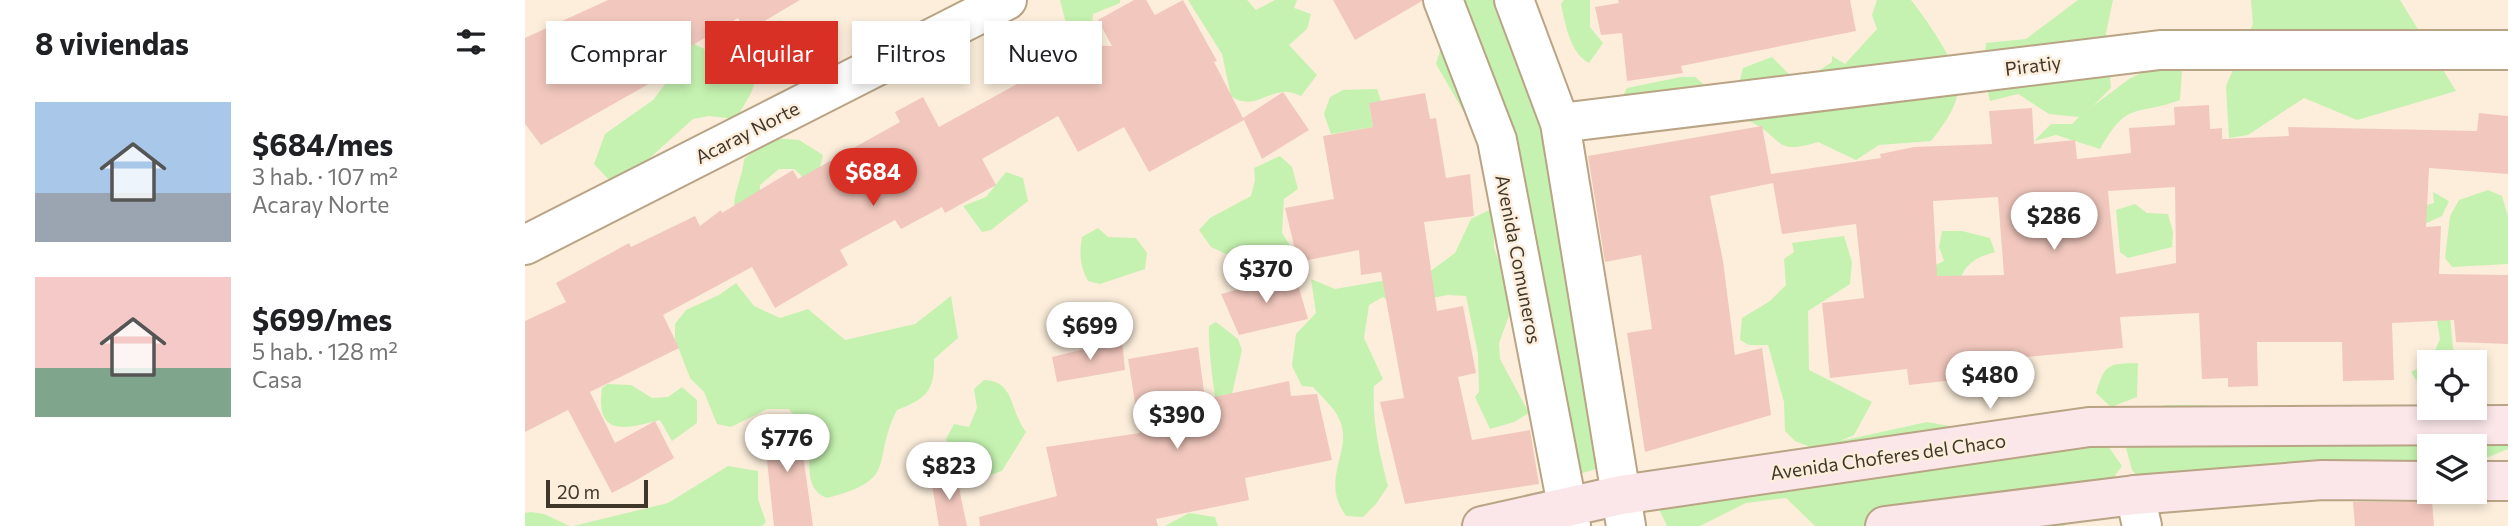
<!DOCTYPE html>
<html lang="es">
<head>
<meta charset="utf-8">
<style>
	:root { --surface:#fff; --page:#f2f2f2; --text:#202124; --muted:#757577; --accent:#d93025 }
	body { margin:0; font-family:Commissioner,sans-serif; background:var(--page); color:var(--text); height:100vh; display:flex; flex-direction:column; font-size:26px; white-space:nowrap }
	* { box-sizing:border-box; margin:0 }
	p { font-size:23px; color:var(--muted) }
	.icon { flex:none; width:38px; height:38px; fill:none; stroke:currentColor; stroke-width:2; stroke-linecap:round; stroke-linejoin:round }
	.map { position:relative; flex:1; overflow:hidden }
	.side { display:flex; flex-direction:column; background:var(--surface); width:525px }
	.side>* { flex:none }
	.guide { position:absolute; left:21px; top:21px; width:665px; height:63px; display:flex; gap:14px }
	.controls { position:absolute; left:1892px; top:350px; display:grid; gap:14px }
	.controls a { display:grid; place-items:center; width:70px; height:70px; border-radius:0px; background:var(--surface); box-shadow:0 4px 10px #0003; font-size:35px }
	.scale { position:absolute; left:21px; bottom:18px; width:102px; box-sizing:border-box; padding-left:7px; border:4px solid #40372b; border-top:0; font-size:19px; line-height:24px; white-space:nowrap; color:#40372b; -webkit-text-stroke:5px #fceedb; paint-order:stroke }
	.price { position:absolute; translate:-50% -60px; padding:0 16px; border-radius:24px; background:#fff; color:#222; font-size:23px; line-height:46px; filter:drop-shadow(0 2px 4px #0008) }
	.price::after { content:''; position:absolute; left:50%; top:42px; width:21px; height:16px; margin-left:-10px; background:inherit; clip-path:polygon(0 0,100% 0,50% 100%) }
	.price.on { background:var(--accent); color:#fff }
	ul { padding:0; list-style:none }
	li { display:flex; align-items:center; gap:21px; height:175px; padding:0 35px }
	li span { display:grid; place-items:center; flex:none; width:196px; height:140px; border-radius:0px; color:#555 }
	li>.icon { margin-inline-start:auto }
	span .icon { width:84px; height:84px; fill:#fffc; stroke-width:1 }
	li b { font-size:30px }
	h2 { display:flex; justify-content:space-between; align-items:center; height:84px; padding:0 35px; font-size:30px }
	.chip { padding:0 24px; border-radius:0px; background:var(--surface); box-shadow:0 4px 10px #0003; font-size:24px; line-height:63px }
	.chip.on { background:var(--accent); color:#fff }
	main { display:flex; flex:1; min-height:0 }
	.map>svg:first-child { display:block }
	.green { fill:#c5f2b0 }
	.building { fill:#f2c8be; fill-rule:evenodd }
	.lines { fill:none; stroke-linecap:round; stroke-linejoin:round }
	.street-casing { stroke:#b9a485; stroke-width:42 }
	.secondary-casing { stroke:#b9a485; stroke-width:42 }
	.street { stroke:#fff; stroke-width:38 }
	.secondary { stroke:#fbe7ea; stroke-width:38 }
	.labels { text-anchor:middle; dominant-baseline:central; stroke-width:5; stroke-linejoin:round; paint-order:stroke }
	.street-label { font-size:19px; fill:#40372b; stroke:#fceedb }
</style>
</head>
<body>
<main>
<section class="side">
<h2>8 viviendas<svg class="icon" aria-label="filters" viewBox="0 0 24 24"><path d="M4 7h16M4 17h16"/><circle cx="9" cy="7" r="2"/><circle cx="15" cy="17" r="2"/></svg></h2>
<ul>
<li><span style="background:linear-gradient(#a9c7e8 65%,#9aa5b1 0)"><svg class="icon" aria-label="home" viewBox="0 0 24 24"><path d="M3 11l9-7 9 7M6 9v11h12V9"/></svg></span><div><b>$684/mes</b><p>3 hab. · 107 m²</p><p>Acaray Norte</p></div></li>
<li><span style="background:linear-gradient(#f6c9c9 65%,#7fa58c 0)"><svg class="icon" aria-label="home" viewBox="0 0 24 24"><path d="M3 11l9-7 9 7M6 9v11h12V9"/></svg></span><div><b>$699/mes</b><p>5 hab. · 128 m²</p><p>Casa</p></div></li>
</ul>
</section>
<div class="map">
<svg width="1983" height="526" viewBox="0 0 1983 526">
	<rect width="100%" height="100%" fill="#fceedb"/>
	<path class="green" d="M535,0H595V3L568,14L567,24L573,36L564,40L543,31Z
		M663,0H722L731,10L750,0H772L769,8L786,14L782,29L764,45L792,75L776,96C771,94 763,91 758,92C738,94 727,110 706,96L697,54Z
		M930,0H1006L1077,467L1045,477L972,169L911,64Z
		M1039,0H1065V27L1078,43L1064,63C1045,53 1040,23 1036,4Z
		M1352,0H1386C1400,18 1438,69 1433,93C1429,111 1417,127 1406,141L1354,145L1331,160L1293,142C1245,157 1260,135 1221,120L1211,95L1218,68L1247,57L1265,75L1284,77L1307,62V56L1320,64L1352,29L1347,15Z
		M1553,0H1588L1581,33L1586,88L1568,106L1604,79L1643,60L1657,71L1655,100C1609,117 1604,99 1575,149L1531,135L1509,141L1526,124H1547L1554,117L1524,114L1493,94L1465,101L1458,71L1461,43L1501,39Z
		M1726,0H1875L1931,91L1832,120L1779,98L1723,135L1704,138L1701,86L1728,24Z
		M255,20L263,29L241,53L226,93L211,119L184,116L168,119L107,174L85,181L69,164L80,134L128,100L141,83L138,62L165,41C199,66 224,39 255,20Z
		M481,24H500L531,38L527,51L521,44L488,61L467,40Z
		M1156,77H1170L1182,87L1095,101L1102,88Z
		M852,89L856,101L844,104L848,127L806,134L799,114L805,97L818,90Z
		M248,138L274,140L298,155L293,175L281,193L276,175L269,169H254L235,185V191L210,214C206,195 218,178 219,159Z
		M755,156L767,167L773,189L759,199L757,233L772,256L758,265L729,248L701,254L686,247L674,230L685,218L726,196L730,180L729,168Z
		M481,172L498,178L503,201L466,230L457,232L438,206L461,197Z
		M1963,190L1977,196L1983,216V264L1927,267L1920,258L1925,216L1934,200Z
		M1908,192L1924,201L1917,216L1902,223H1881L1887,209L1909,203Z
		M1610,204L1622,213L1643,214L1648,232L1647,247L1603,258L1595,252L1591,210Z
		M968,208L969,248L989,302L974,343L975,359L1004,413L989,422L965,429L950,397L954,392L953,354L941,296L923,295L869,305L858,297L844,305L839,338L858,379L849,386C847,420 854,453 863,486L851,504L838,517L821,516C794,478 828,453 815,421C810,408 797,397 788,387L777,386L767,366L771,334L791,313L786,279L810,289L903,273L930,253L946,219Z
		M573,228L583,237L611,238L622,253L620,269L575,284L563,281C555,266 554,254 557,237Z
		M1417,231H1437L1465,238L1470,252C1445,259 1437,267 1432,292L1402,269L1419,261L1414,247Z
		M1319,236L1327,262L1325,284L1283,311L1284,370L1347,402L1329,435L1315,441L1402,422L1464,433L1581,443L1597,466L1565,511L1539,526H1290L1261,498L1221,503L1175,526H1142L1135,511L1159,470L1207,465L1285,447L1270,441L1260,431L1259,402L1243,345H1224L1215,340L1217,318L1245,301L1261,285L1259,259L1269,252L1267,243Z
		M211,283L229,306L255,318L283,309L320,340L390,324L426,296L433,338L409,359C410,391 401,399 372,410C345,463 376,479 302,498C276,487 288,460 283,438C280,427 270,417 264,409H242L206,427L192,424L179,392L165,378L150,339V324L161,310L194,295Z
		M1923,294L1928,348L1934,362H1905L1915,339L1912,321Z
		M691,322L713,339L717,350L707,394L692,406C688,387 683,345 684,326Z
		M1613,363L1612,397L1586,407L1571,393C1580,363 1583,364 1613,363Z
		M1904,363V401L1886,372Z
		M459,380C490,381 484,409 501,432L477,471C460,477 449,480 431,474L421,439L429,424L444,427L452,408L449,389Z
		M82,384L106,385L127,398L143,397L157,387L172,400V423L147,441L135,420C101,429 70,438 77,388Z
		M1640,405H1681L1730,426L1983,408V449L1956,460L1950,459V446H1904V457L1882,465L1630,498L1607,470L1598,437Z
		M203,466L233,471V499L241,522L237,526H48L143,503Z
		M6,512L19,514L45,526H0V513Z
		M664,513L690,517L693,526H640Z"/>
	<path class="building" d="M83,0H275L221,32L213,18L131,67L136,77L16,145L0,124V38Z
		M609,0H621L630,15L658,0L692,61L689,62L718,118L758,92L784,130L737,159L719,120L624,172L599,127L553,152L533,116L457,159L471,185L420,213L417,207L376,229L370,220L315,250L323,265L250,308L227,267L138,315L154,348L65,392L90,443L130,421L149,458L110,481L87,493L43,410L0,432V321L41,302L31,283L104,243L106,247L170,216L175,226L196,210L197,213L268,170L273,179L375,122L370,112L398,97L414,127L503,78L495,64L529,45L587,46L573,20Z
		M808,0H897V1L830,40Z
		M1093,0H1325L1331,31L1156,66L1158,73L1102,81L1097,33L1076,35L1070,7L1094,3Z
		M900,93L905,119L911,118L921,178L945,174L949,216L899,222L912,311L938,306L951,373L933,377L947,440L1005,430L1014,484L880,504L855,402L879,398L856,272L836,275L834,250L773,262L760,208L809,199L798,136L848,127L844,103Z
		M1684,105L1685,129L1697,128V139L1764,136L1763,127L1952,131L1954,113L1983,116V174L1904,168L1901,227L1916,226L1914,274L1983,275V344L1931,342L1929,320L1867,323L1869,380L1818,381L1817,342H1732L1733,386L1703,387V378L1677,379L1674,313L1595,317L1598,348L1490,358L1491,373L1384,385L1382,369L1305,378L1297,303L1339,298L1331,224L1257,234L1248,183L1185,196L1198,261L1210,355L1237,348L1246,415L1120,452L1102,333L1127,329L1116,255L1080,262L1063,156L1237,126L1246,174L1356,158L1355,154L1389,147L1467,144L1464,111L1507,108L1509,144L1550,140L1552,159L1606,153L1604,128L1650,125L1649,107ZM1650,187L1651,263L1591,274L1583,191ZM1473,197L1479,275L1412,276L1408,201Z
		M770,274L783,319L714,335L696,294Z
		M597,340L600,370L532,382L527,357Z
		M673,347L680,399L764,381L766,396L792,394L807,460L720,478L724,500L631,519L633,526H455L454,517L532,496L521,447L615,433L603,359Z
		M273,419L288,526H249L238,423Z
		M431,474L442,526H414L406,479Z
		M1828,502H1907L1909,526H1830Z"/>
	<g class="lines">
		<g class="street-casing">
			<path id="street" d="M918,0L972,140L1046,526
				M989,0L1035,123L1101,526
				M1035,123L1635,50H1983
				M0,245L482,0
				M1610,495L1617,526"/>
		</g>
		<g class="secondary-casing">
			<path id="secondary" d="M1950,481H1983
				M957,526L1096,495L1564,427L1983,425
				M1360,526L1610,495L1797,480L1904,481"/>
		</g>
		<use href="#street" class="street"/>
		<use href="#secondary" class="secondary"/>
	</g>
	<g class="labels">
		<g class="street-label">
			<text transform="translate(1508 65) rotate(-7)">Piratiy</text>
			<text transform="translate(222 132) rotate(-27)">Acaray Norte</text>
			<text transform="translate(994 259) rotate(79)">Avenida Comuneros</text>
			<text transform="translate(1363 456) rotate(-8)">Avenida Choferes del Chaco</text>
		</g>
	</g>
</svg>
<div class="controls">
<a><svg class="icon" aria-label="locate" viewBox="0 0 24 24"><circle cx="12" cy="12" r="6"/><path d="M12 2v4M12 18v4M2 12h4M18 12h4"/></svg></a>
<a><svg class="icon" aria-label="layers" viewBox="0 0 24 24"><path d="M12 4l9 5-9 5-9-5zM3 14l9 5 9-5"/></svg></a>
</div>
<div class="scale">20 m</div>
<b class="price on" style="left:348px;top:208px">$684</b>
<b class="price" style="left:1529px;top:252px">$286</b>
<b class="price" style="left:741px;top:305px">$370</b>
<b class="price" style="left:565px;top:362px">$699</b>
<b class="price" style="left:1465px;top:411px">$480</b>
<b class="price" style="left:652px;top:451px">$390</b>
<b class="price" style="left:262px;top:474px">$776</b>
<b class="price" style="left:424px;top:502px">$823</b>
<div class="guide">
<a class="chip">Comprar</a>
<a class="chip on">Alquilar</a>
<a class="chip">Filtros</a>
<a class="chip">Nuevo</a>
</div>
</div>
</main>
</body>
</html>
